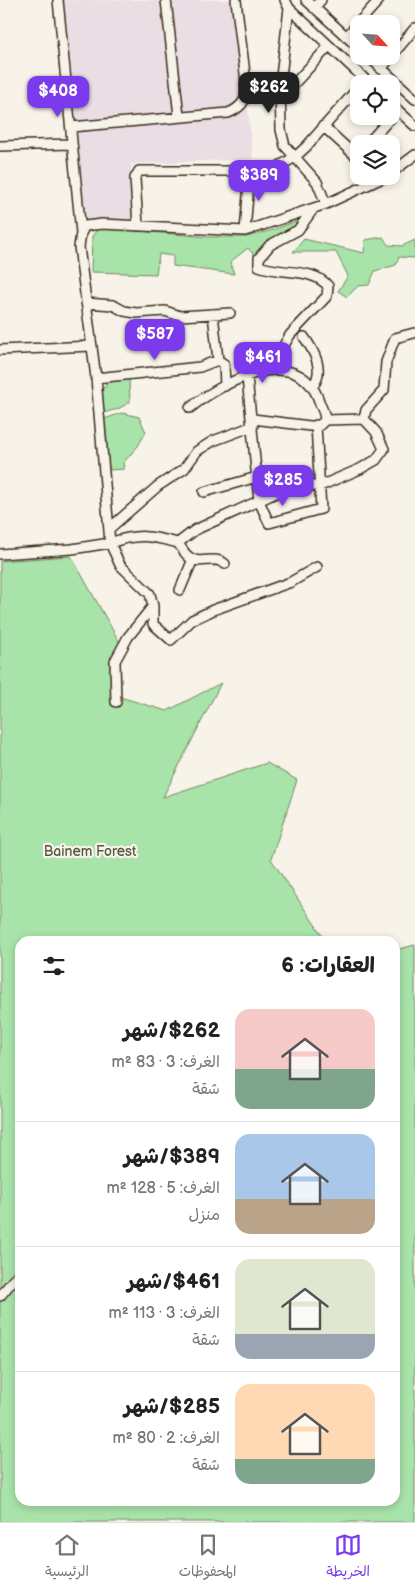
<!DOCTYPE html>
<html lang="ar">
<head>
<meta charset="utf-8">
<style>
	:root { --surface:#fff; --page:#f2f2f2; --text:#222; --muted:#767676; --line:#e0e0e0; --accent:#7c3aed }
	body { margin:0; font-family:"Balsamiq Sans","Playpen Sans Arabic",sans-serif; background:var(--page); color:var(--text); direction:rtl; height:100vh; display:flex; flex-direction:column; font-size:19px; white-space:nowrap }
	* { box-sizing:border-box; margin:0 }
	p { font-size:16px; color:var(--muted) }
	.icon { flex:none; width:28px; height:28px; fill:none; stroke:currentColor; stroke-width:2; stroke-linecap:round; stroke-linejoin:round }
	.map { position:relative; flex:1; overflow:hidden; direction:ltr }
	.sheet { position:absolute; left:15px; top:936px; width:385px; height:570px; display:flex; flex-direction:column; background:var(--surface); border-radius:15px; box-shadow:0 2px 8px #0003; direction:rtl }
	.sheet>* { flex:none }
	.needle { width:32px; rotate:116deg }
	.tools { position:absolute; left:350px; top:15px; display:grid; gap:10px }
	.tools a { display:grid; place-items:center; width:50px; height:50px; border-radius:10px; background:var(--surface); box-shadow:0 2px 8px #0003; font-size:25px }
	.price { position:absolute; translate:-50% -42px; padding:0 11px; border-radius:10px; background:var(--accent); color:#fff; font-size:16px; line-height:32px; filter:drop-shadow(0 1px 2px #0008) }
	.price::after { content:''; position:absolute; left:50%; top:30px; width:15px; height:11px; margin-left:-8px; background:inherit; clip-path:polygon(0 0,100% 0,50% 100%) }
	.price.active { background:#222; color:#fff }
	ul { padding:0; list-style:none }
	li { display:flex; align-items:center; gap:15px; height:125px; padding:0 25px }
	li+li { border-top:1px solid var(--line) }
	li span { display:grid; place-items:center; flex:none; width:140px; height:100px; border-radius:15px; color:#555 }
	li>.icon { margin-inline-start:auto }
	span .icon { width:60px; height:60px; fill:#fffc; stroke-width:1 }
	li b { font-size:21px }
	h2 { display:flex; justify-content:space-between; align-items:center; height:60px; padding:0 25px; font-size:21px }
	.menu { display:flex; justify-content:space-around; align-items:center; height:70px; border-top:1px solid var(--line); background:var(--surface); font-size:14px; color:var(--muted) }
	.menu a { display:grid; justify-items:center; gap:2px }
	.menu .active { color:var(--accent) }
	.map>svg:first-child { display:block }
	.built { fill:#eadee4 }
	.green { fill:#a8e3a9; stroke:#728664 }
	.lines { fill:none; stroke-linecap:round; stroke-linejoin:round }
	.minor-casing { stroke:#3b2a1e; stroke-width:12 }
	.minor { stroke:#f7f3e8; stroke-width:9 }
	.labels { text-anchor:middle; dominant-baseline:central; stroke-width:4.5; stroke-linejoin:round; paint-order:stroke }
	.park-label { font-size:14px; fill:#565841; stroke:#f7f3e8 }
</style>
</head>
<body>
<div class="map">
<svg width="415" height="1522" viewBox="0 0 415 1522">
	<rect width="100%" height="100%" fill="#f7f3e8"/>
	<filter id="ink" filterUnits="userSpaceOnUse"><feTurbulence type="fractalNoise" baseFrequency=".02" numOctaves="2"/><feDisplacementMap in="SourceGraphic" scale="10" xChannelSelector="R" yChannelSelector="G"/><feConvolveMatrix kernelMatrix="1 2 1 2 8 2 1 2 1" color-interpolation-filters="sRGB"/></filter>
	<g filter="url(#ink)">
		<path class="built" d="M62,0H237L253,159L131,164L135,219L83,223Z"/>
		<path class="green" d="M302,219C291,232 263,240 257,255H254L248,248L230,262L234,274L173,266V256L159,254L156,274L91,272L92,236L97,230L105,228L208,237H246L276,229Z
			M383,237L388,245L402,246L415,240V258L399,257L396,265L375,271L369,285L358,286L347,297L338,291L348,276L336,252H293L304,239L364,253L365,240Z
			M129,379L130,402L118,409L103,413L100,388L106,387V382Z
			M122,413L139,417L146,432L138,446L123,463L124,469L109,470L104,419Z
			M71,556L120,643V697L167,711L221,683L163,797L267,763L297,780L271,859L326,941H20V1501H395V950L415,945V1522H0V561Z"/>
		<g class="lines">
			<g class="minor-casing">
				<path id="minor" d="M58,0L81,233
					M166,0L179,116
					M285,0L289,8L370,84
					M306,0L359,48
					M289,8L280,85L281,130L285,146L317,182L326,204
					M314,8L321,0
					M346,37L379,0
					M368,56L415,99
					M381,69L415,28
					M281,98L329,46
					M391,104L415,126
					M323,126L359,159
					M71,127L228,113C239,109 246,102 247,90L236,0
					M367,144L398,110
					M0,146L72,144
					M391,173L415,155
					M138,226L135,178L139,171H250L276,168L295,157L306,147L359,87
					M245,231L250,171
					M86,303L113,305L124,311L136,313L165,311L180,316L230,313
					M213,314L218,360L224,364L225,386
					M304,337C314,351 325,370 313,386
					M0,350L92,346
					M270,369L290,335L327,296L328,286C312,267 281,275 259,266V258L270,245L298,230L314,208
					M247,377L259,501L269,523L321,509L316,425
					M96,378L200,367L218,360
					M190,408C222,382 296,343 318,398C320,406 325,412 325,420L320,425L310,426L253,419
					M325,420L364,419L366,410L384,390L386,362L395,338L414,333
					M204,492L257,477
					M110,528L158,486L184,469L197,451L213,441L253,426
					M178,543C181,547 184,553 188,556C198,567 215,554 225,564
					M0,554L72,549L110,543L96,378L79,247L81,233L85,226L102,224L245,231L326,204L387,176
					M317,567L291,582L213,610L192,620L171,640L153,624V606L150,594L120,565L110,543C138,533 151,536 178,543L195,530L291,486H320L360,469L376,460L384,449L376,432L364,419
					M180,590L193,559
					M116,702L115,661L128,637L153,606
					M0,1296L20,1272"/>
			</g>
			<use href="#minor" class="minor"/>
		</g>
	</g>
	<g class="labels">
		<g class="park-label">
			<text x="90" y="851">Bainem Forest</text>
		</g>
	</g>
</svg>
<div class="tools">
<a><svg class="needle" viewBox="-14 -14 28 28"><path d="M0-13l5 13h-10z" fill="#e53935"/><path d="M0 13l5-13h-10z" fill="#767676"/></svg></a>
<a><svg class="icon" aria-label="locate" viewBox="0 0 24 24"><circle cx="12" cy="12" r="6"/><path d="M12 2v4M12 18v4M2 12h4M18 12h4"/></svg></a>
<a><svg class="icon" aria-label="layers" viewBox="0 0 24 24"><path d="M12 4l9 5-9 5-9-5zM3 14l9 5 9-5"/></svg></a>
</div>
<b class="price active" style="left:269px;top:114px">$262</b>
<b class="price" style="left:58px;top:118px">$408</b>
<b class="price" style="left:259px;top:202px">$389</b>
<b class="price" style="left:155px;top:361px">$587</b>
<b class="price" style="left:263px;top:384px">$461</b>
<b class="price" style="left:283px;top:507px">$285</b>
<section class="sheet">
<h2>العقارات: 6<svg class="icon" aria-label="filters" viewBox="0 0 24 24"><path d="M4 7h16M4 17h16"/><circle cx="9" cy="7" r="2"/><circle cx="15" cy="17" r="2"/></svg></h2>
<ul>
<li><span style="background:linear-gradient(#f6c9c9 60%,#7fa58c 0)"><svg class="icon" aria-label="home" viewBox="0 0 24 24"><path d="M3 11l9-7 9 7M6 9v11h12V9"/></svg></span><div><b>$262/شهر</b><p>الغرف: 3 · 83 m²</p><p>شقة</p></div></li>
<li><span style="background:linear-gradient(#a9c7e8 65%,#b9a48a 0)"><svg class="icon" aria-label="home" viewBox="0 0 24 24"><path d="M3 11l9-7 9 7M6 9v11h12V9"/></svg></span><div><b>$389/شهر</b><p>الغرف: 5 · 128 m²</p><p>منزل</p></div></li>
<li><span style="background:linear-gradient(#dfe7d0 75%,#9aa5b1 0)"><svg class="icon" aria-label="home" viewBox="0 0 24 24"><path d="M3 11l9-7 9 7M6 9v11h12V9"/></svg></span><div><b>$461/شهر</b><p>الغرف: 3 · 113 m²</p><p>شقة</p></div></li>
<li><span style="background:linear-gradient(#ffd9b3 75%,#7fa58c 0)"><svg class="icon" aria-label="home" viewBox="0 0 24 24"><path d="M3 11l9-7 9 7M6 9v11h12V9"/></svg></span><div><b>$285/شهر</b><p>الغرف: 2 · 80 m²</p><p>شقة</p></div></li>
</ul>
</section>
</div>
<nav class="menu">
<a class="active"><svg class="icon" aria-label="map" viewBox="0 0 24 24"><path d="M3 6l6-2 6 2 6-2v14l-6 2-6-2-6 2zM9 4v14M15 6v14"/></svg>الخريطة</a>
<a><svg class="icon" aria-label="saved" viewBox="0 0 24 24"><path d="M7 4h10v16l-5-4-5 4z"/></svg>المحفوظات</a>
<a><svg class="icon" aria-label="home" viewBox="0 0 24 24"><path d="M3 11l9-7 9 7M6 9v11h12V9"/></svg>الرئيسية</a>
</nav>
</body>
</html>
